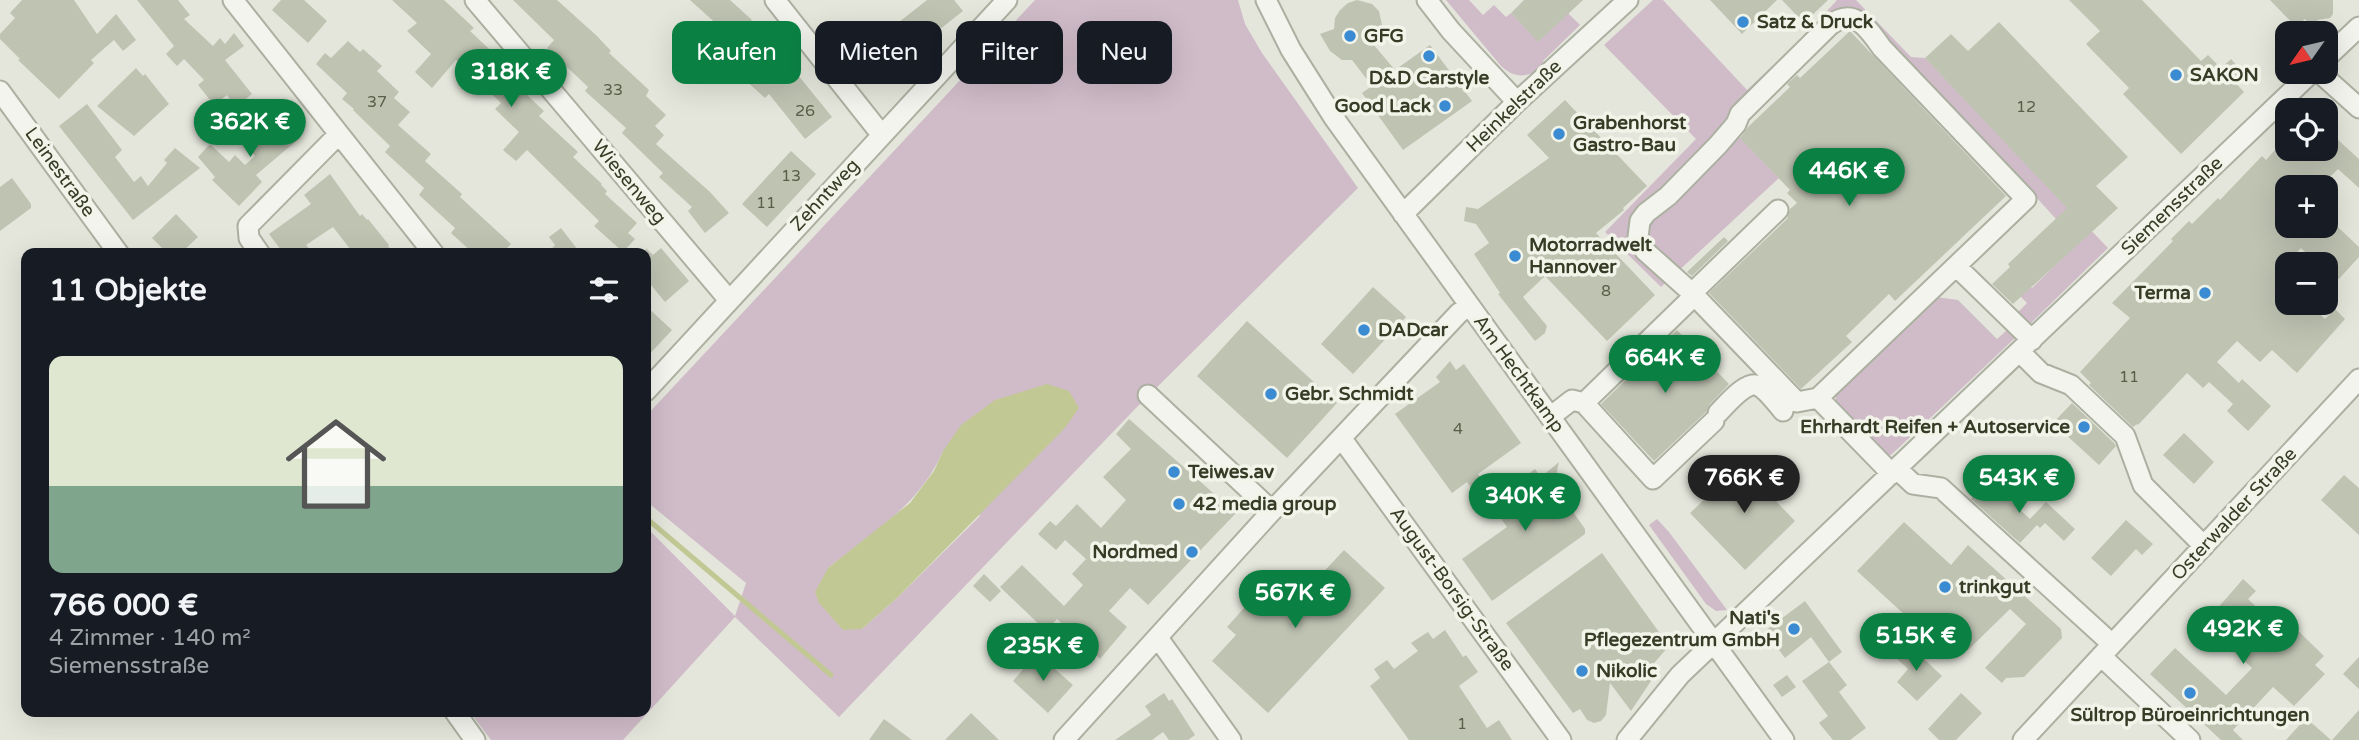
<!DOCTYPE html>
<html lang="de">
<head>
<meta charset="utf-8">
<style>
	:root { --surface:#171b24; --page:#20242c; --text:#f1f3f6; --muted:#9ea1a6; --line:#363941; --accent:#0b8043 }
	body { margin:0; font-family:"Varela Round",sans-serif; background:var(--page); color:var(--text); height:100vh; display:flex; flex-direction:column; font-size:26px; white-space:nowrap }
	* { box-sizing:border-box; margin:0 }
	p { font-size:23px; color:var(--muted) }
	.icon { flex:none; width:38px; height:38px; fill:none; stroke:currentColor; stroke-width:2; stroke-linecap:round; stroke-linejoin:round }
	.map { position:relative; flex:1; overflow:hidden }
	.side { position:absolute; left:21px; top:248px; width:630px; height:469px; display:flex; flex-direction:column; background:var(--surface); border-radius:14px; box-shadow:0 7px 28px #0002 }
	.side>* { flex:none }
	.hud { position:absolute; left:672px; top:21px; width:665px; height:63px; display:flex; gap:14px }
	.needle { width:46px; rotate:236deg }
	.buttons { position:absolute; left:2275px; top:21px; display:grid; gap:14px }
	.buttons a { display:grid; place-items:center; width:63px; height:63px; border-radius:14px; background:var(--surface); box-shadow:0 7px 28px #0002; font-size:35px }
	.price { position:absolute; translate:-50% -60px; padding:0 16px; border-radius:24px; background:var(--accent); color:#fff; font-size:23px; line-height:46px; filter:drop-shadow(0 2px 4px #0008) }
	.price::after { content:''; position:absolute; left:50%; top:42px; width:21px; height:16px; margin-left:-10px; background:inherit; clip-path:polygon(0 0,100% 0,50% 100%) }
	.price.selected { background:#222; color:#fff }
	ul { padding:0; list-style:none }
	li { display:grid; align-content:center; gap:14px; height:371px; padding:0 28px }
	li+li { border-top:2px solid var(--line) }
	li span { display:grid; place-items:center; height:217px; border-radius:14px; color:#555 }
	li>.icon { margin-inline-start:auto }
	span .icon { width:126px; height:126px; fill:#fffc; stroke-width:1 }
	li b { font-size:30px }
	h2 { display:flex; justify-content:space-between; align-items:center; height:84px; padding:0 28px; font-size:30px }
	.pill { padding:0 24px; border-radius:14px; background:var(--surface); box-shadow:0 7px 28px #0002; font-size:24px; line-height:63px }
	.pill.selected { background:var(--accent); color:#fff }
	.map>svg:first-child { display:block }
	.green { fill:#d0bcc9; fill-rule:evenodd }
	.water { fill:#c1c894 }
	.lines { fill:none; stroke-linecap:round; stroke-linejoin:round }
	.stream { stroke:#c1c894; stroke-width:5 }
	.building { fill:#bfc3b2 }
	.minor-casing { stroke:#acb0a1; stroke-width:23 }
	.minor { stroke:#f3f4ee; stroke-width:19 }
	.poi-dot { fill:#3a8bd1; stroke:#f2f4ea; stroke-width:2.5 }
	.labels { text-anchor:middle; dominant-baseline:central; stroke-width:7; stroke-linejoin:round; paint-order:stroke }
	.number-label { font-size:16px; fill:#585e48 }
	.poi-label { font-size:19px; font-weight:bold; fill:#363c25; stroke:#f2f4ea; text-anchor:start }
	.street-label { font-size:19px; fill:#363c25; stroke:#f2f4ea }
</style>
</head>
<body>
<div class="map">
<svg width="2359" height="740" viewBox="0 0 2359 740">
	<rect width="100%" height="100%" fill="#e4e6db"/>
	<path class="green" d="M1035,0H1238L1245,24L1262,53L1358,188L1136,408L839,717L735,617L623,740H491L470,712H646V527L735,616L746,583L646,501V416ZM943,451L980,516L898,597L862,629L828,568C872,533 920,505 943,451Z
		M1446,0H1469L1483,15L1494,5L1506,17L1511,13L1538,41L1568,13L1580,25L1543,61L1547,65C1531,76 1517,81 1501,66Z
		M1653,0H1663L1747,90L1804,36L1837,0H1856L1911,57L1925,58L2108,248L2029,325L2016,314L2027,303L2011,287L2021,278L2032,288L2078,243L2001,159L1859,13L1726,123L1779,178L1661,287L1605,232L1696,139L1604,45Z
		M1929,296L1958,300L1997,339L2007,330L2015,338L1891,455H1887L1839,405L1836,401L1835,392Z
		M1657,519L1669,532L1727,610L1716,611L1706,604L1649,525Z"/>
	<path class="water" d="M1047,384L1069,391L1079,408L1064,429L898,597L862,629L843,630L819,603L815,592L828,568L910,503L934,471L943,451L961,425L995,400Z"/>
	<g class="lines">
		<path class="stream" d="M646,518L831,675"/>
	</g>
	<path class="building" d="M22,0H74L97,34L116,14L136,40L123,51L114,40L91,60L94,63L59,99L18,60L20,59L0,39V34L15,18L10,13Z
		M137,0H178L190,15L184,19L213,46L220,38L225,44L234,33L244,46L225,60L252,94L235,107L227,95L214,105L198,85L204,80L184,59L177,66L166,54L174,46Z
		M281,0H304L327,21L308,43L272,10Z
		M392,0H444L474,28L470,31L503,62L498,68L544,111L539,116L578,152L573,157L602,184L601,185L607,191L605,194L637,223L628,233L635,239L623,252L594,226L599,221L527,150L516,161L503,150L519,132L495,109L501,103L456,60L432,88L415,72L431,54L407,31L417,23Z
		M513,0H557L597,36L611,51L609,53L649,90L646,96L666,115L655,126L664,135L656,144L710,192L729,213L705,233L688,211L692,207L659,177L663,173L622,133L626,128L585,91L588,87L547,48L554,40Z
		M690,0H730L752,20L748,24L759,35L755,39L798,75L832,117L805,139L769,94L765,98L744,79L749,75L740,66L742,63L723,45L728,39L720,31L722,29Z
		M927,0H954L963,11L935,33L937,36L930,42L932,45L911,62L898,46L862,75L841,48L844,46L838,40L861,22L875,41Z
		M1357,0L1372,4L1379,11L1382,25L1373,44L1395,70L1430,45L1472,101L1403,150L1362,93L1372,86L1352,60H1342L1330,51L1320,34L1334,29L1335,18L1340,10L1348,3Z
		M1524,0H1583L1538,42L1511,13Z
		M1710,0H1777L1742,34Z
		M1782,0H1828L1804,23Z
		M2069,0H2142L2201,61L2208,55L2221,68L2231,59L2242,71L2232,79L2244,92L2181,154L2123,94L2129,88L2086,44L2100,31Z
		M2270,0H2333V14L2330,18L2318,20L2311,26L2305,19L2296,27Z
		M1999,22L2128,157L2096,186L2118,208L2013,304L1992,284L2010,267L2008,264L2067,208L1925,58L1951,34L1968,51Z
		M1850,31L2006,196L1895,301L1889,294L1846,336L1852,342L1801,389L1709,293L1787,219L1790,209L1797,203L1787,193L1790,190L1740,138L1748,127L1790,87L1787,84L1797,75L1800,78Z
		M348,41L360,52L363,49L382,66L377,71L399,92L394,98L410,112L398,125L431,154L425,161L462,194L460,197L511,244L501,254H474L451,233L455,228L419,195L424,188L385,152L390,146L353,110L354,109L342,99L347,93L316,64L325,53L331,58Z
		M136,68L143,76L145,74L169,104L134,136L97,106Z
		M1565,100L1647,186L1623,208L1624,210L1596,233L1655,295L1607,341L1545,276L1523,297L1547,326L1545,333L1535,341L1498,294L1500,293L1474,254L1489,243L1476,224L1464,221L1466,207L1478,209L1549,158L1527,135Z
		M87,104L122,150L115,157L134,182L141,176L148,186L167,163L164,160L175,148L200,168L133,220L59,126Z
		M282,112L301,137L256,175L262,182L239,206L212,180L215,177L198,157L210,144L229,162L235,155L245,165L255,156L245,144L248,141L247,139Z
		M2326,129L2359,159V188L2338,169L2320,187H2287V226H2326V216L2359,247V257L2336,282L2326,272V264H2318L2301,248L2278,274L2287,283V303H2308L2325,319L2335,309L2345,319L2297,373L2272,350L2260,362L2237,341L2217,362L2239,383L2242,379L2271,406L2248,431L2227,411L2233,404L2209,382L2203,388L2187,373L2138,425L2137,424L2133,427L2089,385L2091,383L2080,372L2130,318L2112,303L2173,241L2171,239L2189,221L2192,224L2218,198L2220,200L2262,156L2266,160L2287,137V149H2326Z
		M791,151L816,174L767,227L742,204Z
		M330,174L360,216L362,214L367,220L368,219L389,245L388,246L394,254H354L333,227L306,245L314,254H284L269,234L311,204L304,195Z
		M12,178L31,204V208L0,231V187Z
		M176,214L198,237L180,254H168L152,238Z
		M561,228L581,254H547L555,245L549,237Z
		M1724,237L1728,241L1692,276L1687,272Z
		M646,248L653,255L661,248L689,281L665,302L646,279Z
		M1373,287L1406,317L1353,374L1321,344Z
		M646,306L672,330L646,358Z
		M1247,321L1337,403L1287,458L1197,376Z
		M1677,330L1729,384L1709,405L1706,412L1654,461L1601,404Z
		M1450,361L1456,370L1464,364L1521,443L1478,474L1484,482L1473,490L1467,482L1452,493L1395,414L1440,382L1436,377Z
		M2072,403L2114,443L2116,446L2099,465L2053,423Z
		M1129,419L1236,513L1148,605L1130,588L1109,611L1127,627L1100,659L1057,619L1046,631L1000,587L1022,565L1064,606L1083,585L1072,574L1086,559L1065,540L1056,550L1038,534L1050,521L1056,526L1077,504L1101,528L1126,500L1103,477L1131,449L1116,434Z
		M2184,433L2214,462L2194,484L2163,455Z
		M1746,460L1778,495L1774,499L1795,521L1745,570L1690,513Z
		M1559,462L1554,485L1585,529V534L1492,601L1462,559L1507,527L1490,503L1535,469L1541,477Z
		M2344,475L2359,488V535L2321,500Z
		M1988,480L2030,519L2046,502L2075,529L2064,541L2045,523L2040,528L2037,525L2020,543L1971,499Z
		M2126,520L2153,544L2142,555L2136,549L2111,576L2091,558Z
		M1904,522L1951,565L1968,545L2061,629L2062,638L2024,677L2006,678L2002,683L1985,668L2026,624L2010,609L1967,651L1929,617L1919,628L1857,571Z
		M1344,550L1385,588L1268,713L1212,661L1236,635L1227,627L1253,598L1263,607L1288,580L1303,594Z
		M1602,553L1669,646L1648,670L1653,678L1631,711L1610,683L1606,715L1601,721L1594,723L1587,720L1580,709L1573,713L1506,623Z
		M984,574L1001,591L990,602L973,586Z
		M2243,579L2256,591L2248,599L2280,630L2288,621L2324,656L2315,665L2325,674L2294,706L2273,687L2233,730L2243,740H2221L2150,674L2175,648L2226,695L2252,668L2204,624Z
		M1805,601L1842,652L1829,662L1811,637L1785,658L1765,631Z
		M1445,630L1463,657L1466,655L1478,672L1459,686L1487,728L1499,720L1512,740H1409L1370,686L1380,678L1374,669L1387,660L1394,669L1418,651L1411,643L1428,632L1433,639Z
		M1906,642L1942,676L1917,701L1897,682L1908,669L1894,656Z
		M1037,653L1073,685L1048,713L1013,681Z
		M2359,657V689L2343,674Z
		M1829,662L1847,685L1839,692L1866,728L1850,740H1833L1819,723L1828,716L1802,681Z
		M1787,675L1796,687L1782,697L1773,685Z
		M1164,693L1169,701L1172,699L1195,735L1188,740H1169L1163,732L1152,740H1115L1151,715L1145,706Z
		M1961,693L1982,713L1956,740H1939L1928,729Z
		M2359,710V740H2332Z
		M971,713L999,740H945Z
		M2306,718L2331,740H2286Z
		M884,719L912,740H869Z"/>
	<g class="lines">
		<g class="minor-casing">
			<path id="minor" d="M233,0L434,254
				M475,0L729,300
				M775,0L881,134
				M1266,0L1291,50L1334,118L1784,740
				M1427,0L1451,31L1517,102
				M2326,58L2359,27
				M2319,72L2359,108
				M0,91L119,254
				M1403,214L1517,102L1628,0
				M260,254L249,238L248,226L338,135
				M1957,267L2032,340
				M1692,293L1778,210
				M2020,352L2041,373L2071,385L2125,436L2143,485L2204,546
				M646,391L1007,0
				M1148,395L1272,511
				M1818,398L2026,199L1882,48C1868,29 1854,5 1829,26L1740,114L1736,124L1718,145L1668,196L1646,213L1640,221L1638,237L1645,251L1692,293L1797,402L1818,398L1892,474
				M1584,403L1694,296
				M1718,413C1726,405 1747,379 1759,386C1768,391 1776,403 1783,411
				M1550,417L1572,400L1584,403L1653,479L1714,421
				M1342,439L1561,740
				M1897,469L1913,484L1941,488L2112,644
				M1158,638L1231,740
				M2101,656L2190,740
				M455,712L475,740
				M1064,740L1272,511L1459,313L1469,306
				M1627,740L1680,675L2312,72
				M2023,740L2359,379"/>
		</g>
		<use href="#minor" class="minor"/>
	</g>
	<g class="poi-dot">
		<circle cx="1743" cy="22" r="7"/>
		<circle cx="1350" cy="36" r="7"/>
		<circle cx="1429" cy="56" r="7"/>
		<circle cx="2176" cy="75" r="7"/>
		<circle cx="1445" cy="106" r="7"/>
		<circle cx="1559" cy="134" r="7"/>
		<circle cx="1515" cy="256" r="7"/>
		<circle cx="2205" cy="293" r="7"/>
		<circle cx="1364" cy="330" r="7"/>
		<circle cx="1271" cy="394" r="7"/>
		<circle cx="2084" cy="427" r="7"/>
		<circle cx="1174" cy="472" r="7"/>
		<circle cx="1179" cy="504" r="7"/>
		<circle cx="1192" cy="552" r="7"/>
		<circle cx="1945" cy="587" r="7"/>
		<circle cx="1794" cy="629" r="7"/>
		<circle cx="1582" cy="671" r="7"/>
		<circle cx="2190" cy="693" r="7"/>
	</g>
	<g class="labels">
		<g class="number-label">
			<text x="613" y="90">33</text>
			<text x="377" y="102">37</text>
			<text x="2026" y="107">12</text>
			<text x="805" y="111">26</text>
			<text x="791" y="176">13</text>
			<text x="766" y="203">11</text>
			<text x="1606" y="291">8</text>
			<text x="2129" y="377">11</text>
			<text x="1458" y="429">4</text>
			<text x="1462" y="724">1</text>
		</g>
		<g class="poi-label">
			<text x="1757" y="22">Satz &amp; Druck</text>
			<text x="1364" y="36">GFG</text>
			<text x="2190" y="75">SAKON</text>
			<text x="1429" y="78" text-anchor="middle">D&amp;D Carstyle</text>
			<text x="1431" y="106" text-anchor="end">Good Lack</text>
			<text x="1573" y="123">Grabenhorst<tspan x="1573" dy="22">Gastro-Bau</tspan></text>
			<text x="1529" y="245">Motorradwelt<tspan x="1529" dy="22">Hannover</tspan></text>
			<text x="2191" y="293" text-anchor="end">Terma</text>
			<text x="1378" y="330">DADcar</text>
			<text x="1285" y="394">Gebr. Schmidt</text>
			<text x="2070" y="427" text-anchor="end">Ehrhardt Reifen + Autoservice</text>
			<text x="1188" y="472">Teiwes.av</text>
			<text x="1193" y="504">42 media group</text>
			<text x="1178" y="552" text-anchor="end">Nordmed</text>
			<text x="1959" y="587">trinkgut</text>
			<text x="1780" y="618" text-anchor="end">Nati's<tspan x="1780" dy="22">Pflegezentrum GmbH</tspan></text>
			<text x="1596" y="671">Nikolic</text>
			<text x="2190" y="715" text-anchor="middle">Sültrop Büroeinrichtungen</text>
		</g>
		<g class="street-label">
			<text transform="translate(1514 106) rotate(-44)">Heinkelstraße</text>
			<text transform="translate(60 172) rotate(54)">Leinestraße</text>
			<text transform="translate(629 182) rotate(50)">Wiesenweg</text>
			<text transform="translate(825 195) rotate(-47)">Zehntweg</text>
			<text transform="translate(2172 206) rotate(-44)">Siemensstraße</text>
			<text transform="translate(1519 374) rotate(54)">Am Hechtkamp</text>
			<text transform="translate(2234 514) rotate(-47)">Osterwalder Straße</text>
			<text transform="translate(1452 589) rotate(54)">August-Borsig-Straße</text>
		</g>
	</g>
</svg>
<div class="buttons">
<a><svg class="needle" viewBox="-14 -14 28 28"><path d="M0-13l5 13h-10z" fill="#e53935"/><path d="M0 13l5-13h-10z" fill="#9ea1a6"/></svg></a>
<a><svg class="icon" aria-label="locate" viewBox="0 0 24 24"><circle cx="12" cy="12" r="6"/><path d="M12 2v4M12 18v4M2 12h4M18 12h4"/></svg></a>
<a>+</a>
<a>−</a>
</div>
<b class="price" style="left:511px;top:109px">318K €</b>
<b class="price" style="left:250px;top:159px">362K €</b>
<b class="price" style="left:1849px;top:208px">446K €</b>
<b class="price" style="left:1665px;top:395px">664K €</b>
<b class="price selected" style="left:1744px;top:515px">766K €</b>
<b class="price" style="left:2019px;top:515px">543K €</b>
<b class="price" style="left:1525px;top:533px">340K €</b>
<b class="price" style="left:1295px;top:630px">567K €</b>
<b class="price" style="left:2243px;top:666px">492K €</b>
<b class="price" style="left:1916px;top:673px">515K €</b>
<b class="price" style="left:1043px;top:683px">235K €</b>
<div class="hud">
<a class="pill selected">Kaufen</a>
<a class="pill">Mieten</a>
<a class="pill">Filter</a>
<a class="pill">Neu</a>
</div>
<section class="side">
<h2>11 Objekte<svg class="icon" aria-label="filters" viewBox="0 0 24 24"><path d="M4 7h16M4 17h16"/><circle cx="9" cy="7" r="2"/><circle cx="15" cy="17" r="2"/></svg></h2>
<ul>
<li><span style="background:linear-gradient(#dfe7d0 60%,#7fa58c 0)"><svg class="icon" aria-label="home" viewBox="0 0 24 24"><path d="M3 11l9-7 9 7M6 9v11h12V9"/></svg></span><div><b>766 000 €</b><p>4 Zimmer · 140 m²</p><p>Siemensstraße</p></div></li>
</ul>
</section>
</div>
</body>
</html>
